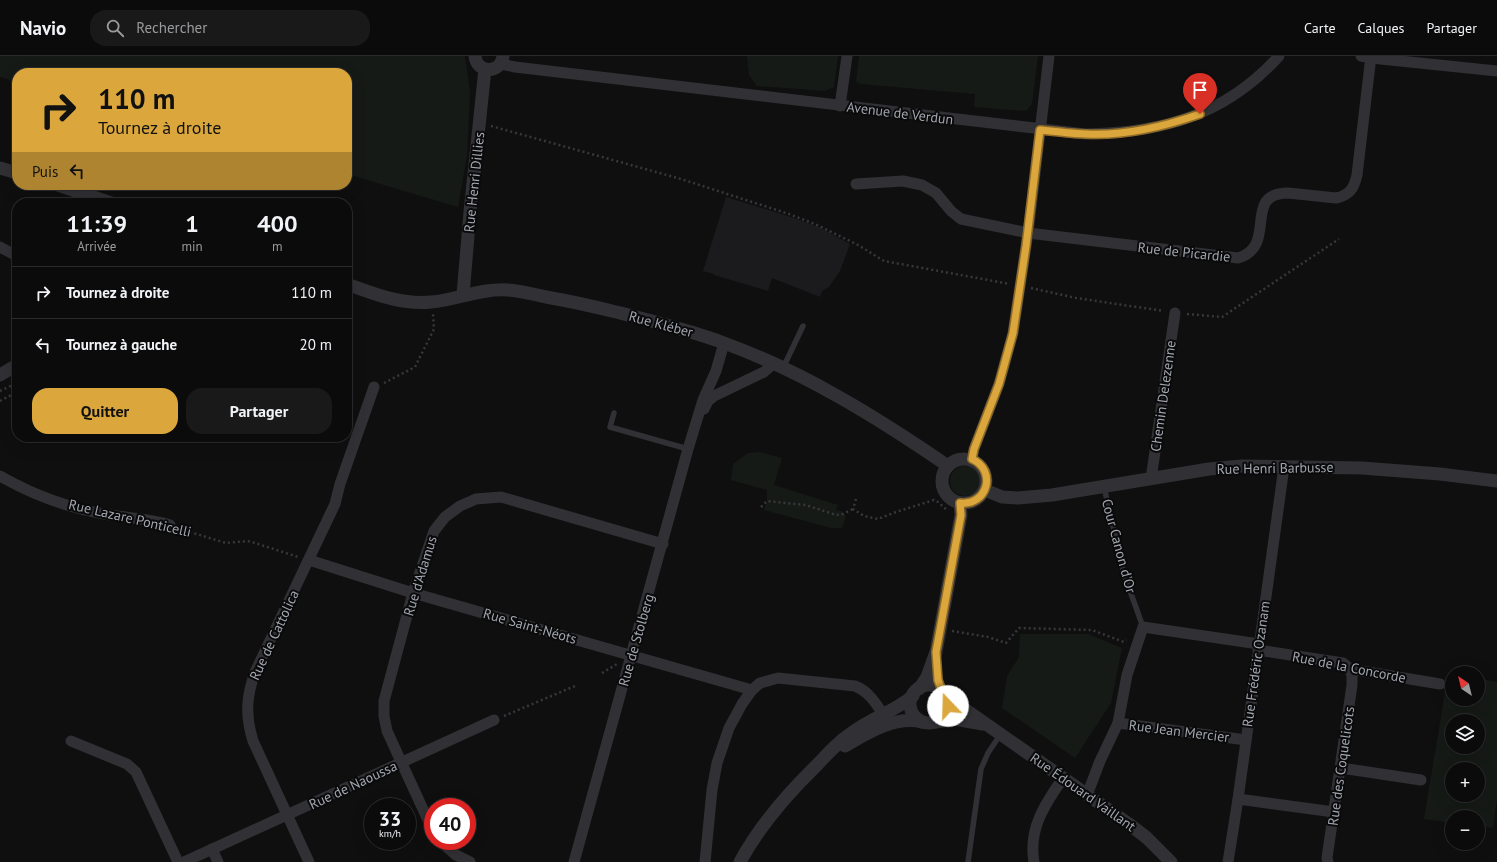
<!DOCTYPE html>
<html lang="fr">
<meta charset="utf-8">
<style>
:root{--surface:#0b0b0c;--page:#19191a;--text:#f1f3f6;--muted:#9a9b9d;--line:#2b2b2d;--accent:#dba63c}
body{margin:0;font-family:"PT Sans",sans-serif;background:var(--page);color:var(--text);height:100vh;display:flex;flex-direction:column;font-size:15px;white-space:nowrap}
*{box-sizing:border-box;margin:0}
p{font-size:13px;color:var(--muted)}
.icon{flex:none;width:22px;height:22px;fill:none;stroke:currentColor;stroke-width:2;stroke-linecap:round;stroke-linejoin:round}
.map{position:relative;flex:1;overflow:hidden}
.sheet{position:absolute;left:12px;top:142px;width:340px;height:244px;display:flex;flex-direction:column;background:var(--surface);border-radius:16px;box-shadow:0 4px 16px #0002,0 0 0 1px var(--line)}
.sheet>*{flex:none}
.hud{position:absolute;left:12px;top:12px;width:340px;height:122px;border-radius:16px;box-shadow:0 4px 16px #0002,0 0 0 1px var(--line);background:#dba63c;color:#111;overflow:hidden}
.needle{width:26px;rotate:325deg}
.buttons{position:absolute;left:1445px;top:610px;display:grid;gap:8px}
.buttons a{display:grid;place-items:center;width:40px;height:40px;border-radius:50%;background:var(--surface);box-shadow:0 4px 16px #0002,0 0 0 1px var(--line);font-size:20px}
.speed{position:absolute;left:364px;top:742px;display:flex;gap:8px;font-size:20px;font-weight:700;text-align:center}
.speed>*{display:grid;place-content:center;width:52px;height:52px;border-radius:50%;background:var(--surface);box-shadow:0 4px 16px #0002,0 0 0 1px var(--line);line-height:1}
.speed small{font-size:10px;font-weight:400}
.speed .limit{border:6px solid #d22;background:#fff;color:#111}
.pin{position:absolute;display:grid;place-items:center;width:34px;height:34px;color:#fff;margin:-41px -17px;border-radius:50% 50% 50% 0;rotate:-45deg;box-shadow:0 0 4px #0007}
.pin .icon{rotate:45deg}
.me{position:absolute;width:44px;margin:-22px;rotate:339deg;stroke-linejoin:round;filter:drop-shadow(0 0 3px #0008)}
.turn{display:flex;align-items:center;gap:14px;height:84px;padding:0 20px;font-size:18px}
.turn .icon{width:52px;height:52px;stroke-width:2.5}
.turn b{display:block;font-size:28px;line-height:34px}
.then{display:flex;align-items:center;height:38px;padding:0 20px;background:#0003;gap:8px;font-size:15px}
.eta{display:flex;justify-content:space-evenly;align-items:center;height:68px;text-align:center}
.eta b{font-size:24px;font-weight:600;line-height:28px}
.primary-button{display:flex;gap:8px;margin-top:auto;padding:8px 20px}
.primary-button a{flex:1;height:46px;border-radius:16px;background:var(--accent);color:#111;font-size:16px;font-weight:600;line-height:46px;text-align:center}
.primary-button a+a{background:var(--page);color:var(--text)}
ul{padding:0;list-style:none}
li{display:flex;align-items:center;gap:12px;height:52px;padding:0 20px;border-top:1px solid var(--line)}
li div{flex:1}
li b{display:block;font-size:15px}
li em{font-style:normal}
header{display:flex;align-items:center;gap:24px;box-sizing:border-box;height:56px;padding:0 20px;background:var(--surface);border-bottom:1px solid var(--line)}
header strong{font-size:19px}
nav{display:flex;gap:22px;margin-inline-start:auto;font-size:14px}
.search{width:280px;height:36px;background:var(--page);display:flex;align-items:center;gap:10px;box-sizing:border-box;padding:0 14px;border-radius:16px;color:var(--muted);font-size:15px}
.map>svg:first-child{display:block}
</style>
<header>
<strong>Navio</strong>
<div class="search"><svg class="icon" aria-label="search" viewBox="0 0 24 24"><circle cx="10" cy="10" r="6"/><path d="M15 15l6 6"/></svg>Rechercher</div>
<nav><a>Carte</a><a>Calques</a><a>Partager</a></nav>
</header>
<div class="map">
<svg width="1497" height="806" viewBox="0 0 1497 806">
<rect width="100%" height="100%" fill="#0f0f10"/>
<polygon fill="#1b1b1d" points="726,141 791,161 819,171 850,188 840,215 829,231 822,235 820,241 772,222 768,235 714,219 714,218 703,215"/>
<g fill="#161a17" fill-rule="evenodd">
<polygon points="0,0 465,0 470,37 467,100 458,151 347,118 347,17 17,17 17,26 0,21"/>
<polygon points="747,0 838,0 834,31 825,35 757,30 749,19"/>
<polygon points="859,0 1038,0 1032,48 1027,54 1023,55 974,51 975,38 861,28 856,26"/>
<polygon points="760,396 782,402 774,429 838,449 836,454 844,456 843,458 846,460 842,472 831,472 764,454 767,445 767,434 731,424 733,408 748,397"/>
<circle cx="965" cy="425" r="15"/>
<polygon points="1020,578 1088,578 1122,592 1111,647 1075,702 1002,652 1007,620 1019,601"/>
<path d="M1448,618h4v25h26v-21l19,4v117l-4,29 -15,-2v-9h-26v6l-28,-4zM1452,665h26v26h-26zM1452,713h26v26h-26z"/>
</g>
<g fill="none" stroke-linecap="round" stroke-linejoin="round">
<g stroke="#37383b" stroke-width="2.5" stroke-dasharray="2 3" stroke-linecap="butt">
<polyline points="491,70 681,123 789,158 817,169 858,189 884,205 1010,228"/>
<polyline points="1031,232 1076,242 1164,255"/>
<polyline points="1187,258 1222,261 1339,183"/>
<polyline points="384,327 415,311 434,273 433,258"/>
<polyline points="0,335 17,327"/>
<polyline points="0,345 17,336"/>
<polyline points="856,443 853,453 864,460 878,463 896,456 934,444 938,446 947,454"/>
<polyline points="761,451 767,445 806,449 836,459 843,458 853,453"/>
<polyline points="180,473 226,487 247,485 252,486 298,501"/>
<polyline points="952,575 988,581 1006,587 1019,572 1092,574 1124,586 1126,584"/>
<polyline points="602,617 617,608"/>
<polyline points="504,660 575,630"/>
</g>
<g stroke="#313135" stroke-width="5.5">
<polyline points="783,312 803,270"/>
<polyline points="614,357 610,371 688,393"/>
<polyline points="1104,431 1124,518 1143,571"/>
<polyline points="968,806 981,713 988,697 1000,679"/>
</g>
<g stroke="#313135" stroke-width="11">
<polyline points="1361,0 1371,2 1497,15"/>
<path d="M501,8l14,3 570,67c77,-1 141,-19 194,-78"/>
<polyline points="840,50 847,0"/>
<path d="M856,128l47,-3 19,4 14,8 15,18 10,8 67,14 210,25c41,-12 3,-65 50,-65l48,5c14,-3 18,-10 21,-23l14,-119"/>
<polyline points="0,191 15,199"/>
<polyline points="704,353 708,345 714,340 764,316 773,308"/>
<polyline points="972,403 974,393 999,328 1013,277 1028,177 1049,0"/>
<path d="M0,420c33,19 72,33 110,39 20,3 40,4 60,10"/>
<polyline points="1151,423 1175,257"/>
<polyline points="309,504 413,537 752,634"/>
<polyline points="1258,594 1343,607 1350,613 1440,628"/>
<polyline points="1246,684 1118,667 1127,619 1143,571 1259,588"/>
<polyline points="71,685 127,708 136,716 178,806"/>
<polyline points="1341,712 1421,724"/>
<polyline points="1087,739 1100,705 1118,667"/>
<polyline points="1238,743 1334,756"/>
<polyline points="433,775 387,675 384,660 384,645 413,537 434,475 445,461 460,450 476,443 501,441 663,488"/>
<polyline points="440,785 456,799 470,806"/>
<polyline points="212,793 218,806"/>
<polyline points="184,806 494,664"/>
<path d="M309,806l-56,-121c-8,-26 -7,-45 3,-71l79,-166 5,-20 34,-97"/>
<polyline points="574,806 688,393 703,344 716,315 724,287"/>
<path d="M705,806l7,-72 5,-27 12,-35 13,-24 10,-14 8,-7 18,-5 77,8c13,5 20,16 28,28"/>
<path d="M1034,806c-6,-33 11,-58 29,-84"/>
<polyline points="1228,806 1238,743 1284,411"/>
<polyline points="1328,806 1327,802 1352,629 1352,620 1350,613"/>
</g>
<g stroke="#313135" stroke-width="13">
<path d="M475,0c2,18 26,18 28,0"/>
<polyline points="0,112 17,117"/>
<polyline points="58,129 111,147"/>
<path d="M347,228c28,10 54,21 84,18 26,-2 50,-14 77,-12 13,1 25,4 38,7 23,4 46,9 70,15 36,9 73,18 108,31 80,29 154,75 224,123"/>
<polyline points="463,239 470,156 485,13"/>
<polyline points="0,319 17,309"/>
<circle cx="964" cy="425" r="22"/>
<polyline points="985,434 1002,441 1018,442 1052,439 1209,413 1242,410 1362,412 1440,418 1497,425"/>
<circle cx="929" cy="648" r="19"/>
<polyline points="919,633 927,621 936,596 961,459 960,447"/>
<polyline points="946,640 1129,768 1147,782 1171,806"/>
<polyline points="936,666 954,663 983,668"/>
<path d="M845,690c22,-13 51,-31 77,-24"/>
<path d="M740,806c20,-37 47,-68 77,-97 11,-12 22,-24 36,-33 19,-14 42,-21 60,-36"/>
</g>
</g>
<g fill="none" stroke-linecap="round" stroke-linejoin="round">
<defs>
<path id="route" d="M948,650l-2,-10 -4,-5 -4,-11 -2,-28 25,-137 -1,-12c28,3 37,-33 12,-44l2,-10 25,-65 14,-51 13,-87 14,-116c15,1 31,4 46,4 39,2 77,-7 114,-20"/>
</defs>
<use href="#route" stroke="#8e6c27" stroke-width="10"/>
<use href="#route" stroke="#dba63c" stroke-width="7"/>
</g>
<g text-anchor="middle" stroke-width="4" stroke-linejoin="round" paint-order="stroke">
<g font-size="14" fill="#a2a6af" stroke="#0a0a0b">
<text transform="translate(900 57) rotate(7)" y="5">Avenue de Verdun</text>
<text transform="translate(474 126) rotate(-84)" y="5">Rue Henri Dillies</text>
<text transform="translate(1184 196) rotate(6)" y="5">Rue de Picardie</text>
<text transform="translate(661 268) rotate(15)" y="5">Rue Kléber</text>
<text transform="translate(1163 340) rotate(-82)" y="5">Chemin Delezenne</text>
<text transform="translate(1275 412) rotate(-1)" y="5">Rue Henri Barbusse</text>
<text transform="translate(130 462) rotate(13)" y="5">Rue Lazare Ponticelli</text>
<text transform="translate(1119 490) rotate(75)" y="5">Cour Canon d'Or</text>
<text transform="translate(420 520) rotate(-73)" y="5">Rue d'Adamus</text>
<text transform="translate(530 570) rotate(16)" y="5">Rue Saint-Néots</text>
<text transform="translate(274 579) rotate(-65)" y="5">Rue de Cattolica</text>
<text transform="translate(636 584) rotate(-74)" y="5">Rue de Stolberg</text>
<text transform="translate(1256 608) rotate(-82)" y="5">Rue Frédéric Ozanam</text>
<text transform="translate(1349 611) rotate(11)" y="5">Rue de la Concorde</text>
<text transform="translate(1179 675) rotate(7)" y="5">Rue Jean Mercier</text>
<text transform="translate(1341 710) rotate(-82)" y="5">Rue des Coquelicots</text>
<text transform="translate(353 729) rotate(-25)" y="5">Rue de Naoussa</text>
<text transform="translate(1083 736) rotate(35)" y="5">Rue Édouard Vaillant</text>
</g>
</g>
</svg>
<div class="buttons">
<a><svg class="needle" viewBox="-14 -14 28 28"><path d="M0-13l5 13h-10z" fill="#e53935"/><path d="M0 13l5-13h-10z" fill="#9a9b9d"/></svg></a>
<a><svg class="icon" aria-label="layers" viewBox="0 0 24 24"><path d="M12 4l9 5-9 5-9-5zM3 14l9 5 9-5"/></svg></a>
<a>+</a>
<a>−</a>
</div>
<div class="speed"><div>33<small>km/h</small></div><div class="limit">40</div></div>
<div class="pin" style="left:1200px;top:58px;background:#d93025"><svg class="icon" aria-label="arrive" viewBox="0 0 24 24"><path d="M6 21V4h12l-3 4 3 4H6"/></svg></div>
<svg class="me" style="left:948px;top:650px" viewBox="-20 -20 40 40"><circle r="19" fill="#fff"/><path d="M0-13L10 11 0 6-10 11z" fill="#dba63c"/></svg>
<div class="hud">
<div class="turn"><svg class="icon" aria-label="right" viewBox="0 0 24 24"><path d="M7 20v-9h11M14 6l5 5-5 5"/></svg><div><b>110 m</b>Tournez à droite</div></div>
<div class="then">Puis<svg class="icon" aria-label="left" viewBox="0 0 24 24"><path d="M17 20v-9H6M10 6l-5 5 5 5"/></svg></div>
</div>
<section class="sheet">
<div class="eta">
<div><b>11:39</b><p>Arrivée</p></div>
<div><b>1</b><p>min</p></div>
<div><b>400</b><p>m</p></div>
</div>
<ul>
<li><svg class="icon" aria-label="right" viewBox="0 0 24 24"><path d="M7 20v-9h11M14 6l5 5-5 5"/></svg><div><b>Tournez à droite</b></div><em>110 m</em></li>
<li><svg class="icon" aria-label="left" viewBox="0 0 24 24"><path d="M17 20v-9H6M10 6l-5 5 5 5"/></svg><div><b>Tournez à gauche</b></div><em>20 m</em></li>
</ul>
<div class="primary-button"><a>Quitter</a><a>Partager</a></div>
</section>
</div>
